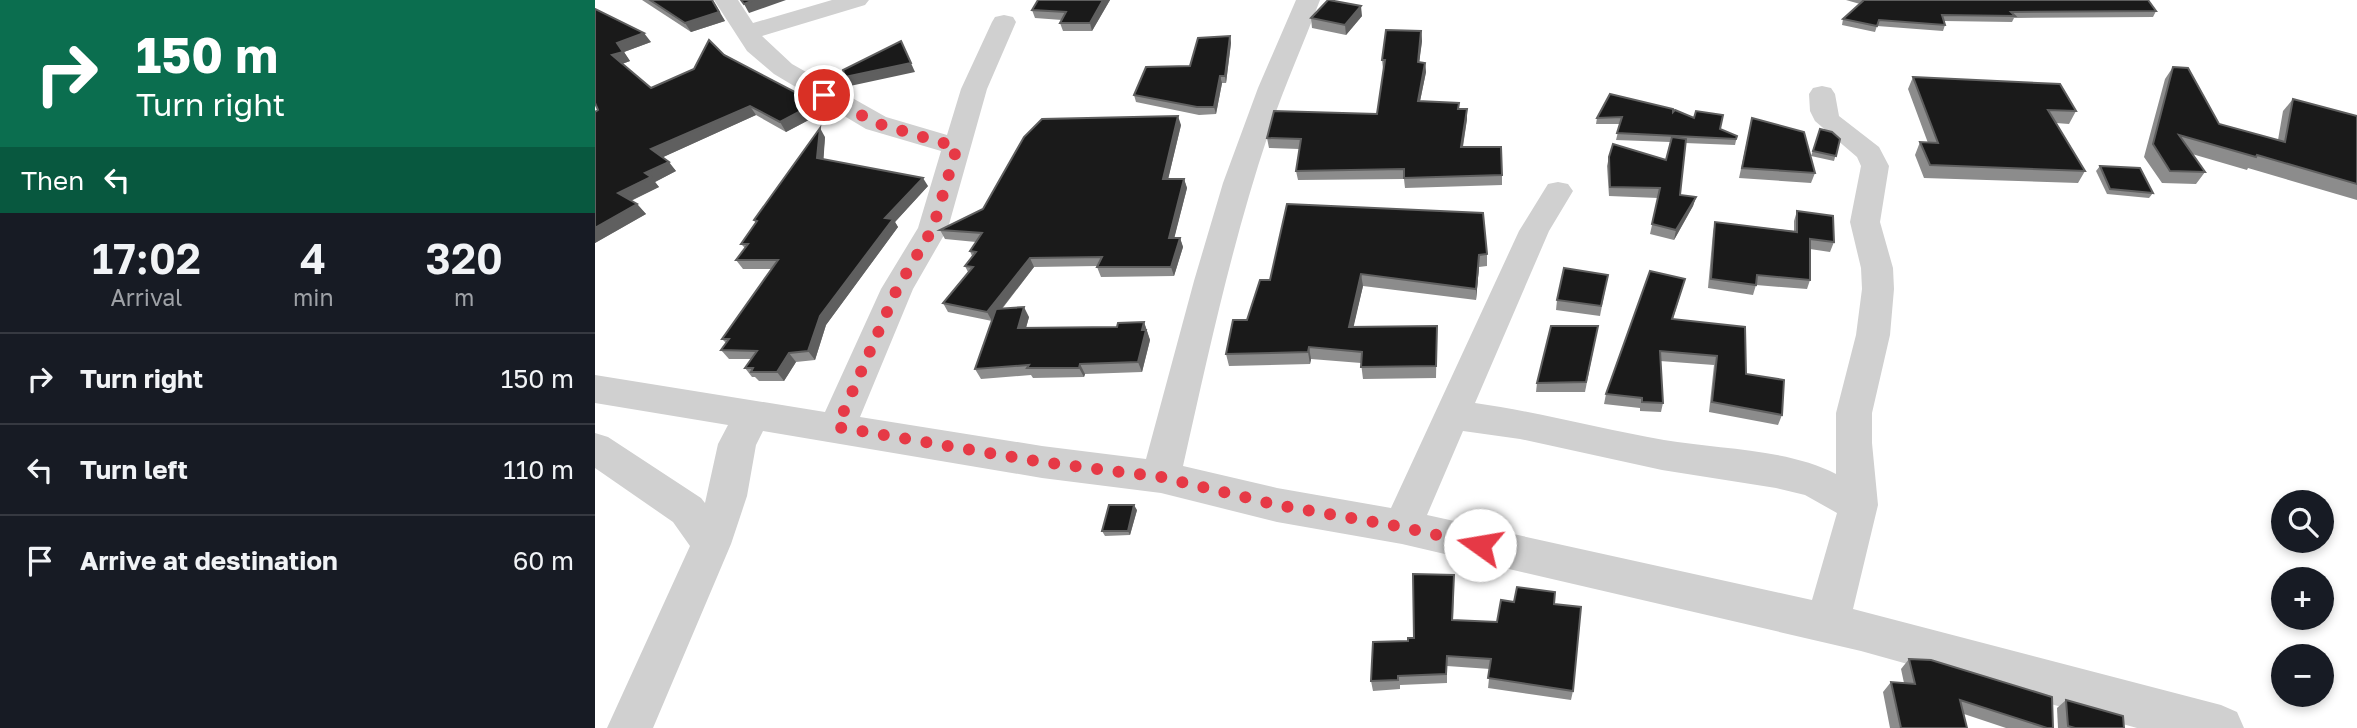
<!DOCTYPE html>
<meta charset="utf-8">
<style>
:root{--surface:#171b24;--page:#20242c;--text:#f1f3f6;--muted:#9ea1a6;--line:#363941}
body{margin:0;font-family:"Golos Text",sans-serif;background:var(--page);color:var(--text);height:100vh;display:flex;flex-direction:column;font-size:26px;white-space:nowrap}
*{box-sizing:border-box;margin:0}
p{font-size:23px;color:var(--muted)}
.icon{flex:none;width:38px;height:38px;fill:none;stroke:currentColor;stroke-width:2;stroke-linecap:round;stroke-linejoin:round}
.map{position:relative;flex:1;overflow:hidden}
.details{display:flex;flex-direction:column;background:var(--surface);width:595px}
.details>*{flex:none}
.top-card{background:#0b6e4f;color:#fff;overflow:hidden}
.buttons{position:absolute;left:1676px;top:490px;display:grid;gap:14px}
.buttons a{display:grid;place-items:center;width:63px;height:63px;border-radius:50%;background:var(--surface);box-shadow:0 4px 10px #0003;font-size:35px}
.pin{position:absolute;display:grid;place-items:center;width:60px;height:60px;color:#fff;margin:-30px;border:4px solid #fff;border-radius:50%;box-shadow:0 2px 7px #0007}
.me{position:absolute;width:77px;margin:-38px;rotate:283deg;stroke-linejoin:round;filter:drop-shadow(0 0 5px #0008)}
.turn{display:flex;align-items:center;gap:24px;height:147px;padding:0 21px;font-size:32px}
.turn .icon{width:91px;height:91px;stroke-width:2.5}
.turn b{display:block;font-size:49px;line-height:60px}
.then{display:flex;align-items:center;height:66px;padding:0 21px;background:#0003;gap:14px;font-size:26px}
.eta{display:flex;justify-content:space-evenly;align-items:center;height:119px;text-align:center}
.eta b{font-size:42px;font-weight:600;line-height:49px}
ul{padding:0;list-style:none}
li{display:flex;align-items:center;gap:21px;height:91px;padding:0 21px;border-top:2px solid var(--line)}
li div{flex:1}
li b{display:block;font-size:26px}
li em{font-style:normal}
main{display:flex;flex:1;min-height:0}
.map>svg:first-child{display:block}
</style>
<main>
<section class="details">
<div class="top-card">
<div class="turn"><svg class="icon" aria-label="right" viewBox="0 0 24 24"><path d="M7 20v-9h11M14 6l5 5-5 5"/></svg><div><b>150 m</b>Turn right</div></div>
<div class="then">Then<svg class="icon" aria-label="left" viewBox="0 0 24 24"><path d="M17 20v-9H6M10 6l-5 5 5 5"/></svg></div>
</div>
<div class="eta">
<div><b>17:02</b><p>Arrival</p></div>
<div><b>4</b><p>min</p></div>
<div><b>320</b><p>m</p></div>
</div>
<ul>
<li><svg class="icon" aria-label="right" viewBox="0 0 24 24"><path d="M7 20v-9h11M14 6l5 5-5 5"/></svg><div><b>Turn right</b></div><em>150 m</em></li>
<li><svg class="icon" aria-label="left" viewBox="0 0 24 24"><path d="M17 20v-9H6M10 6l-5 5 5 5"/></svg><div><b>Turn left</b></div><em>110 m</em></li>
<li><svg class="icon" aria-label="arrive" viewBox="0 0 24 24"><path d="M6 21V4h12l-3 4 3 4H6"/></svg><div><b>Arrive at destination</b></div><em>60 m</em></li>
</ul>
</section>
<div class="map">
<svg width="1762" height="728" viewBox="0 0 1762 728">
<rect width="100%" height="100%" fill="#fff"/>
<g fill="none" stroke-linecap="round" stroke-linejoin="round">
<path fill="#d0d0d0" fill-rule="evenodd" d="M119,0h24l15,23 79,-23h37l-4,5 -103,31 30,28 94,53 61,18 14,-46 31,-67 3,-5 9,-2 9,2 3,5 -29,67 -39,139 -35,61 -53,128 182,29 104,13 48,-178 29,-98 35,-95 38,-88h24c-17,45 -37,89 -52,135 -36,108 -60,220 -85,331l94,22 114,20 128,-277 29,-47 10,-2 10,2 5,7 -24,40 -74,172c64,9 126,26 189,37 53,9 125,9 172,34v-61l20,-78 6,-46 -1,-21 -11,-46 11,-56 -4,-9 -42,-36 -5,-10 -1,-17 4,-6 9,-2 9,2 4,6 4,22 40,31 10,19 -9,56 13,46 1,21 -4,46 -18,78v30l6,62 -25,104 368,96 16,7 7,16h-107l-276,-77 -459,-107 -125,-22 -116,-29 -119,-15 -279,-47 -7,14 -9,51 -16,48 -78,184h-46l83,-182 -17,-24 -78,-54v-35l13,4 93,61 4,5 13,-59 10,-19 -133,-22v-28l230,37 56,-123 37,-61 23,-77 -75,-22 -92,-55 -27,-23zM868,431l57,8 142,31 114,18 29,7 32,18 -25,87 -385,-85z"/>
</g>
<g fill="#8c8c8c">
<polygon points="47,0 118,0 130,21 96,32"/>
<polygon points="443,0 515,0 497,31 468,31 465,23 467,20 440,18 437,10"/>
<polygon points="1251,0 1553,0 1561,11 1558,17 1419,18 1417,22 1349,21 1350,25 1348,31 1282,26 1280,32 1247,25 1248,19 1265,4"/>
<polygon points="0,9 56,42 29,52 35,61 27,64 56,88 129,55 227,113 191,132 161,115 68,157 81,171 60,182 64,187 36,201 42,204 51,214 0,243 0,112 3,110"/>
<polygon points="767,16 751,35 717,28 716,18"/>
<polygon points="826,31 827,41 824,62 830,63 831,72 825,101 864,109 872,109 872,119 868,147 907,175 907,185 810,188 809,179 703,180 701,171 704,149 674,148 672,138 782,114 789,69 788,69 787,60"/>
<polygon points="635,36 636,43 631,83 627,83 621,114 604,115 541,102 539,95 595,66"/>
<polygon points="1578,67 1624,124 1683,140 1688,111 1698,99 1762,116 1762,200 1653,168 1652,170 1597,154 1610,172 1601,184 1567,183 1549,157 1570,79"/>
<polygon points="1318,77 1481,111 1474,124 1461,123 1490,171 1483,183 1329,178 1320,155 1325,142 1333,143 1313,89"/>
<polygon points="1078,112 1142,136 1140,145 1090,143 1085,195 1101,197 1098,206 1079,240 1055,234 1063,198 1014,196 1012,166 1014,157 1071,160 1075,142 1021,140 1025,124 1001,124 1002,118"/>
<polygon points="1157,118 1220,173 1216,183 1144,178"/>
<polygon points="586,125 573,179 589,179 592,188 579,238 585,238 588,247 579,276 506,277 502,267 503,266 439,267 407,309 434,317 431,328 522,327 549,322 555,340 547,372 490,374 489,377 438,378 436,375 386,379 380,369 397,321 353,312 348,303 373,272 370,266 377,256 375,251 381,242 350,239 345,230"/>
<polygon points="1225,129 1245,139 1239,161 1216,156"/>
<polygon points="230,137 228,159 333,186 300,222 303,227 231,325 220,360 201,362 189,381 164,381 160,377 157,377 150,368 156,359 134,359 126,350 131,343 127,339 177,269 148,269 141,260 150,248 146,244 161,223 159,220"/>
<polygon points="1505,166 1558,193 1554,198 1512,194 1501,171"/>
<polygon points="1202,211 1239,242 1235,252 1215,249 1215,280 1212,289 1161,285 1158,295 1113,288 1118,232 1120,222 1199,231 1199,221"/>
<polygon points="892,254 892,266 884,267 881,300 768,286 758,327 842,326 841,378 768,379 766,363 716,359 715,364 634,366 631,354 675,280"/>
<polygon points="1011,285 1005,316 961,310 962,300"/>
<polygon points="1087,289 1078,319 1151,374 1187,415 1183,425 1114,412 1119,365 1065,361 1068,403 1066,412 1045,411 1045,408 1009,404 1011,394"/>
<polygon points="1003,326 990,392 941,392 942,383"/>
<polygon points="542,510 535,535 510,536 507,531"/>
<polygon points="859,586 858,621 902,622 919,602 959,604 978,691 976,700 893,688 895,669 852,666 852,683 805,685 805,689 778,691 776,681 819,638"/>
<polygon points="1314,659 1458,728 1411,728 1369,714 1372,728 1295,728 1288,692 1296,682 1309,683 1306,669"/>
<polygon points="1471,700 1529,728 1463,728 1462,708"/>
</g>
<g fill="#5f5f5f">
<polygon points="117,0 130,21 96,32 90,23"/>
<polygon points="159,0 191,0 154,13 149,4"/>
<polygon points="508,0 515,0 497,31 495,23"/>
<polygon points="766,6 767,16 751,35 750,25"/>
<polygon points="826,31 827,41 823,72 823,62"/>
<polygon points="49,33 56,42 29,52 35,61 24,65 17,55 22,43"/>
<polygon points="635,36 636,43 631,83 630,76"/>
<polygon points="306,41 320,72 255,86 250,77"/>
<polygon points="830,63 831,72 823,111 823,101"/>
<polygon points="625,76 627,83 621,114 619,107"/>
<polygon points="221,103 227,113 191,132 185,122"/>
<polygon points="155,106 161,115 64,159 56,149"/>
<polygon points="872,109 872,119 866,157 866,147"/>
<polygon points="583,116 586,125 571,188 568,179"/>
<polygon points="225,128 230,137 228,167 222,158"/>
<polygon points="74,162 81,171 60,182 64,187 31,203 23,193 50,173"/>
<polygon points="328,178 333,186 300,222 303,227 231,325 220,360 213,351 225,316 290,218"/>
<polygon points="589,179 592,188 577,247 574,238"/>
<polygon points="1101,197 1098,206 1079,240 1081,230"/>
<polygon points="42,204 51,214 0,243 0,228"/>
<polygon points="585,238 588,247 579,276 576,267"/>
<polygon points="884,255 884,267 881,300 881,289"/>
<polygon points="435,258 439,267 397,321 392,312"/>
<polygon points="766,274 768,286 756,338 754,327"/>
<polygon points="429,307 434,317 428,338 423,328"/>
<polygon points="549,322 555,340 547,372 543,362 547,330"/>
<polygon points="714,347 716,359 715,364 713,352"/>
<polygon points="194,353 201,362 189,381 182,372"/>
<polygon points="485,364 490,374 489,377 484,368"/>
<polygon points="539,505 542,510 535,535 533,531"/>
</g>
<g fill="#1a1a1a" stroke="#5f5f5f" stroke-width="2">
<polygon points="55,0 117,0 124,12 90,23"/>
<polygon points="146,0 159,0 149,4"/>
<polygon points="443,0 508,0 495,23 465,23 471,12 437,10"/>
<polygon points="733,0 734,0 766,6 750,25 716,18"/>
<polygon points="1269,0 1553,0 1561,11 1416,12 1420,16 1347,15 1350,25 1284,20 1282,26 1248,19"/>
<polygon points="0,9 49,33 22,43 28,52 17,55 56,88 99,69 114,40 129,55 221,103 185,122 155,106 56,149 74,162 50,173 56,177 23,193 42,204 0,228 0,112 3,110 0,103"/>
<polygon points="791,30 826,31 823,62 830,63 823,101 864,103 863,109 872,109 866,147 906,147 907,175 809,178 809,169 701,171 706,139 672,138 679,111 782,114 790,60 787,60"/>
<polygon points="635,36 630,76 625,76 619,107 602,107 539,95 551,67 595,66 603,38"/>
<polygon points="306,41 316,63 250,77 248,70"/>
<polygon points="1578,67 1593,68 1624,124 1690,142 1698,99 1762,116 1762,184 1662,155 1661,157 1584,135 1610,172 1575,171 1558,144"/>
<polygon points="1318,77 1465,84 1481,111 1453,110 1490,171 1335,165 1325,142 1343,143"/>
<polygon points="1015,94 1078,109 1078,112 1080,110 1099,118 1101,111 1128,115 1125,129 1142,136 1141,139 1022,133 1027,117 1002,118"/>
<polygon points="583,116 568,179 589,179 574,238 585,238 576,267 502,267 507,257 435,258 392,312 348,303 378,267 370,266 381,252 375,251 387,233 345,230 388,209 429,137 447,119"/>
<polygon points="1157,118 1209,132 1220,173 1147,168"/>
<polygon points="225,128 222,158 328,178 290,218 298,219 225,316 213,351 194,353 182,372 156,372 158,368 150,368 162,351 126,350 134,339 127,339 183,260 141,260 153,244 146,244 162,221 159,220"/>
<polygon points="1225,129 1237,132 1245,139 1241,156 1218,151"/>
<polygon points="1077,137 1091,139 1085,195 1101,197 1081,230 1057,224 1065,188 1015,187 1014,157 1018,144 1071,160"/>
<polygon points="1505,166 1545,168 1558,193 1515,189"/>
<polygon points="692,204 888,213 892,254 884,255 881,289 766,274 754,327 842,326 841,366 766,367 767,352 714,347 713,352 631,354 638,320 652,320 665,280 675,280"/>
<polygon points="1202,211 1238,216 1239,242 1215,239 1215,280 1162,275 1161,285 1116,279 1120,222 1202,232"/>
<polygon points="969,268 1013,275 1006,306 962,300"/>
<polygon points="1055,271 1090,279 1077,319 1150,327 1151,374 1189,380 1187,415 1117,402 1122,356 1065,351 1068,403 1047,402 1047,398 1011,394"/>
<polygon points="429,307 423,328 522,327 523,323 549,322 547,330 551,330 543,362 485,364 484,368 432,368 434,365 380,369 401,309"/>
<polygon points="956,326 1003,326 991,382 942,383"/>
<polygon points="514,505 539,505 533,531 507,531"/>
<polygon points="818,574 859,575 857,620 902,622 906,600 919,602 922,587 960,592 959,604 986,607 978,691 893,678 896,659 852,656 851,674 803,676 803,680 776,681 778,642 813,641 813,638 819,638"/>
<polygon points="1314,659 1336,660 1457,697 1458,728 1452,728 1365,700 1372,728 1306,728 1296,682 1320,684"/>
<polygon points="1471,700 1528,716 1529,728 1480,728 1473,726"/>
</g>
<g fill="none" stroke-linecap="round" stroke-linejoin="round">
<polyline stroke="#e63946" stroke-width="12" stroke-dasharray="0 21.6" points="229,95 281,123 362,147 338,228 302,289 242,427 447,462 566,477 682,505 807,527 885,545"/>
</g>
</svg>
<div class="buttons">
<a><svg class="icon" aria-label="search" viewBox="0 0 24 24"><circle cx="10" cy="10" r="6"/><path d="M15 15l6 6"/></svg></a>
<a>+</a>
<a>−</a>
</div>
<div class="pin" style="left:229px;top:95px;background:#d93025"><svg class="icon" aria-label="arrive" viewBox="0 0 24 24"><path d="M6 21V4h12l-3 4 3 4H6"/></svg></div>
<svg class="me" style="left:885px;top:545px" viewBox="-20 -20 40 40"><circle r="19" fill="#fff"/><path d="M0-13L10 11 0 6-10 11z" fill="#e63946"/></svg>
</div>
</main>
